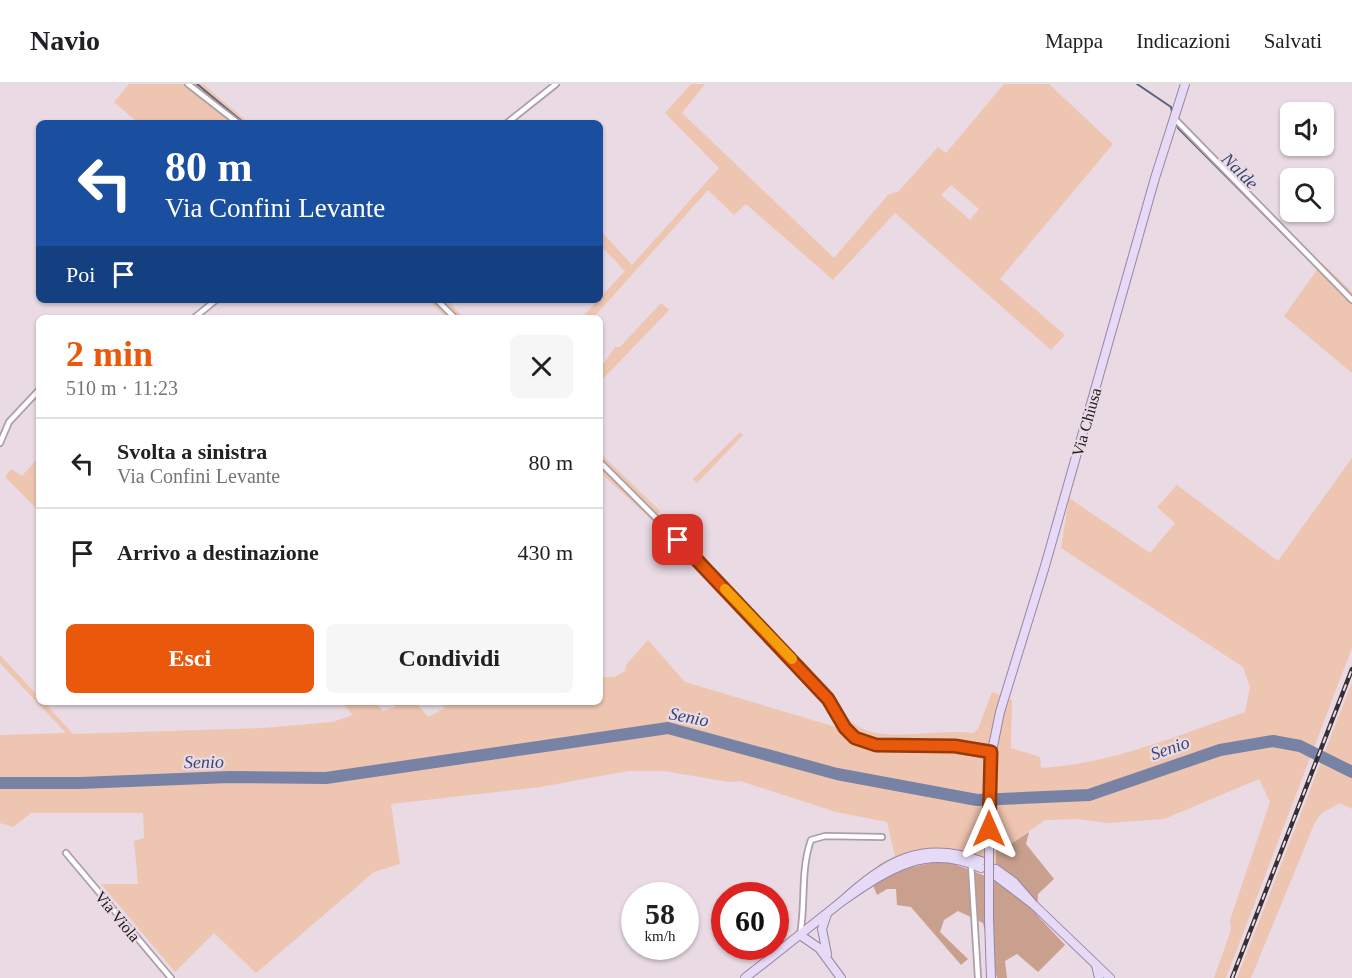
<!DOCTYPE html>
<html lang="it">
<meta charset="utf-8">
<style>
:root{--surface:#fff;--page:#f6f6f6;--text:#202124;--muted:#757577;--line:#e0e0e0;--accent:#ea580c}
body{margin:0;font-family:Georgia,serif;background:var(--page);color:var(--text);height:100vh;display:flex;flex-direction:column;font-size:22px;white-space:nowrap}
*{box-sizing:border-box;margin:0}
p{font-size:20px;color:var(--muted)}
.icon{flex:none;width:33px;height:33px;fill:none;stroke:currentColor;stroke-width:2;stroke-linecap:round;stroke-linejoin:round}
.map{position:relative;flex:1;overflow:hidden}
.panel{position:absolute;left:36px;top:231px;width:567px;height:390px;display:flex;flex-direction:column;background:var(--surface);border-radius:9px;box-shadow:0 2px 4px #0004}
.panel>*{flex:none}
.guide{position:absolute;left:36px;top:36px;width:567px;height:183px;border-radius:9px;box-shadow:0 2px 4px #0004;background:#1a4fa0;color:#fff;overflow:hidden}
.buttons{position:absolute;left:1280px;top:18px;display:grid;gap:12px}
.buttons a{display:grid;place-items:center;width:54px;height:54px;border-radius:9px;background:var(--surface);box-shadow:0 2px 4px #0004;font-size:30px}
.speed{position:absolute;left:621px;top:798px;display:flex;gap:12px;font-size:30px;font-weight:700;text-align:center}
.speed>*{display:grid;place-content:center;width:78px;height:78px;border-radius:50%;background:var(--surface);box-shadow:0 2px 4px #0004;line-height:1}
.speed small{font-size:15px;font-weight:400}
.speed .limit{border:9px solid #d22;background:#fff;color:#111}
.pin{position:absolute;display:grid;place-items:center;width:51px;height:51px;color:#fff;margin:-26px;border-radius:12px;box-shadow:0 3px 9px #0006}
.me{position:absolute;width:66px;margin:-33px;rotate:0deg;stroke-linejoin:round;filter:drop-shadow(0 0 4px #0008)}
.turn{display:flex;align-items:center;gap:21px;height:126px;padding:0 30px;font-size:27px}
.turn .icon{width:78px;height:78px;stroke-width:2.5}
.turn b{display:block;font-size:42px;line-height:51px}
.then{display:flex;align-items:center;height:57px;padding:0 30px;background:#0003;gap:12px;font-size:22px}
.round{display:grid;place-items:center;flex:none;width:63px;height:63px;border-radius:9px;background:var(--page)}
.head{display:flex;align-items:center;justify-content:space-between;height:102px;padding:0 30px}
h1{font-size:36px;font-weight:700;line-height:45px;color:var(--accent)}
.button{display:flex;gap:12px;margin-top:auto;padding:12px 30px}
.button a{flex:1;height:69px;border-radius:9px;background:var(--accent);color:#fff;font-size:24px;font-weight:700;line-height:69px;text-align:center}
.button a+a{background:var(--page);color:var(--text)}
ul{padding:0;list-style:none}
li{display:flex;align-items:center;gap:18px;height:90px;padding:0 30px;border-top:2px solid var(--line)}
li div{flex:1}
li b{display:block;font-size:22px}
li em{font-style:normal}
header{display:flex;align-items:center;gap:36px;box-sizing:border-box;height:84px;padding:0 30px;background:var(--surface);border-bottom:2px solid var(--line)}
header strong{font-size:28px}
nav{display:flex;gap:33px;margin-inline-start:auto;font-size:21px}
.map>svg:first-child{display:block}
</style>
<header>
<strong>Navio</strong>
<nav><a>Mappa</a><a>Indicazioni</a><a>Salvati</a></nav>
</header>
<div class="map">
<svg width="1352" height="894" viewBox="0 0 1352 894">
<rect width="100%" height="100%" fill="#e9dae3"/>
<g fill="#eec5b1" fill-rule="evenodd">
<polygon points="129,0 203,0 249,39 138,39 114,18"/>
<path d="M691,0h14l-23,29 152,145 54,-63 11,-4 39,-44 8,6 58,-69h45l64,60 -113,135 65,56 -14,15 -156,-137 -62,67 -87,-76 -12,11 -26,-25 -115,128h-4l-4,-4 40,-43 -25,-26v-15l32,35 87,-97 -54,-55zM951,101l28,24 -9,11 -29,-25z"/>
<polygon points="1322,179 1352,208 1352,289 1284,232"/>
<polygon points="428,216 447,216 464,234 447,234"/>
<polygon points="661,219 669,226 600,298 600,285 615,263 620,263"/>
<polygon points="740,348 743,351 697,399 693,395"/>
<polygon points="600,369 660,427 656,440 600,388"/>
<polygon points="39,373 39,427 5,393 11,385 22,392"/>
<path d="M1352,374v190l-126,330h-12l17,-48 -1,-10 40,-118 -11,-23 -95,40 -56,4 -30,-4 -33,1 -36,25 -12,35c-10,-4 -20,-11 -30,-14 -31,-7 -65,-1 -91,16l3,-18 16,-8 -8,-34 -51,-10 -96,-31 -12,1 -64,-11h-36l-88,16 -149,17 9,60 -26,8 -118,101 -42,-40 -39,39 -74,-88h37l-4,-43 10,-3 -1,-25h-112l-18,14 -13,-4v-88l66,-2 -66,-70v-8l39,42v5h5l29,32 191,-6 68,-6 21,-7 -12,-13h35l7,9 12,-4 -1,-5h22l12,15 17,-9 -5,-6h160v-25h15l10,-6 1,-6 22,-25 37,42 154,46 -13,-20 -117,-125 9,-8c30,31 61,61 90,93 17,20 35,58 64,64 32,7 68,-3 101,1l5,-4 14,-37 20,8 -1,48 29,9 1,11c71,-4 138,-33 204,-56l5,-25 -7,-20 -182,-119 8,-50 81,55 25,-30 -18,-16 20,-22 101,76z"/>
<polygon points="1352,598 1352,725 1340,719 1322,729 1315,738 1251,894 1237,894"/>
</g>
<polygon fill="#c9a08e" points="1029,748 1026,760 1054,795 1038,810 1037,831 1065,861 1038,888 1017,870 1005,877 1007,894 997,894 983,839 958,827 944,836 940,848 968,875 961,881 911,823 897,821 896,805 887,805 877,811 873,801 891,788 944,776 996,796 996,762 1009,761"/>
<g fill="none" stroke-linecap="round" stroke-linejoin="round">
<g stroke="#5c627b" stroke-width="2">
<polyline points="197,0 244,39"/>
<polyline points="1137,0 1171,23 1172,28"/>
<polyline points="1176,39 1178,44 1331,198"/>
</g>
<polyline stroke="#7882a5" stroke-width="12" points="0,699 80,699 229,693 326,694 668,644 837,690 977,716 1089,711 1220,666 1273,657 1300,662 1352,688"/>
<defs>
<g id="street">
<polyline points="188,0 238,39"/>
<polyline points="1174,34 1352,216"/>
<polyline points="507,39 556,0"/>
<polyline points="437,216 455,234"/>
<polyline points="194,234 216,216"/>
<polyline points="0,359 9,338 39,306"/>
<polyline points="600,378 678,456 828,615 845,644 855,653 876,661 955,661 991,668"/>
<polyline points="66,769 171,894"/>
<polyline points="971,780 978,894"/>
<path d="M800,851c6,-32 0,-64 11,-95l14,-4 57,1"/>
</g>
<g id="primary">
<polyline points="989,755 990,677 1000,628 1045,482 1155,94 1185,0"/>
<path d="M981,777c-60,-22 -97,1 -140,41 45,-31 84,-60 140,-34"/>
<polyline points="996,785 1014,798 1034,821 996,792"/>
<polyline points="1034,821 1110,894"/>
<polyline points="827,830 822,845 827,870"/>
<polyline points="989,835 991,894"/>
<polyline points="800,851 819,864 841,894"/>
<polyline points="1096,881 1099,894"/>
<polyline points="745,894 841,818"/>
</g>
</defs>
<use href="#street" stroke="#ac9fa7" stroke-width="8"/>
<use href="#primary" stroke="#9686a5" stroke-width="10"/>
<use href="#street" stroke="#fff" stroke-width="4.5"/>
<use href="#primary" stroke="#e7daf6" stroke-width="8"/>
<defs>
<polyline id="rail" points="1232,894 1352,585"/>
</defs>
<use href="#rail" stroke="#352e32" stroke-width="4.5"/>
<use href="#rail" stroke="#e9dae3" stroke-width="2" stroke-dasharray="7" stroke-linecap="butt"/>
<defs>
<polyline id="primary-bridge" points="989,835 989,755"/>
</defs>
<use href="#primary-bridge" stroke="#9686a5" stroke-width="10" stroke-linecap="butt"/>
<use href="#primary-bridge" stroke="#e7daf6" stroke-width="8"/>
</g>
<g fill="none" stroke-linecap="round" stroke-linejoin="round">
<defs>
<polyline id="route" points="678,456 828,615 845,644 855,654 876,661 955,662 991,668 989,745"/>
</defs>
<use href="#route" stroke="#983908" stroke-width="15"/>
<use href="#route" stroke="#ea580c" stroke-width="10"/>
<polyline stroke="#f59e0b" stroke-width="10" points="725,505 792,575"/>
</g>
<g text-anchor="middle" stroke-width="4.5" stroke-linejoin="round" paint-order="stroke">
<g font-size="16" fill="#1c171a" stroke="#e9dae3">
<text transform="translate(1086 338) rotate(-74)" y="6">Via Chiusa</text>
<text transform="translate(118 832) rotate(50)" y="6">Via Viola</text>
</g>
<g font-size="18" font-style="italic" fill="#3a4677" stroke="#e9dae3">
<text transform="translate(1240 87) rotate(45)" y="6">Nalde</text>
<text transform="translate(689 633) rotate(11)" y="6">Senio</text>
<text transform="translate(1170 664) rotate(-19)" y="6">Senio</text>
<text transform="translate(204 678) rotate(-1)" y="6">Senio</text>
</g>
</g>
</svg>
<div class="buttons">
<a><svg class="icon" aria-label="sound" viewBox="0 0 24 24"><path d="M4 9h4l5-4v14l-5-4H4zM17 9q2 3 0 6"/></svg></a>
<a><svg class="icon" aria-label="search" viewBox="0 0 24 24"><circle cx="10" cy="10" r="6"/><path d="M15 15l6 6"/></svg></a>
</div>
<div class="speed"><div>58<small>km/h</small></div><div class="limit">60</div></div>
<div class="pin" style="left:678px;top:456px;background:#d93025"><svg class="icon" aria-label="arrive" viewBox="0 0 24 24"><path d="M6 21V4h12l-3 4 3 4H6"/></svg></div>
<svg class="me" style="left:989px;top:745px" viewBox="-20 -20 40 40"><path d="M0-17L14 15 0 8-14 15z" fill="#ea580c" stroke="#fff" stroke-width="4"/></svg>
<div class="guide">
<div class="turn"><svg class="icon" aria-label="left" viewBox="0 0 24 24"><path d="M17 20v-9H6M10 6l-5 5 5 5"/></svg><div><b>80 m</b>Via Confini Levante</div></div>
<div class="then">Poi<svg class="icon" aria-label="arrive" viewBox="0 0 24 24"><path d="M6 21V4h12l-3 4 3 4H6"/></svg></div>
</div>
<section class="panel">
<div class="head"><div><h1>2 min</h1><p>510 m · 11:23</p></div><a class="round"><svg class="icon" aria-label="close" viewBox="0 0 24 24"><path d="M6 6l12 12M18 6L6 18"/></svg></a></div>
<ul>
<li><svg class="icon" aria-label="left" viewBox="0 0 24 24"><path d="M17 20v-9H6M10 6l-5 5 5 5"/></svg><div><b>Svolta a sinistra</b><p>Via Confini Levante</p></div><em>80 m</em></li>
<li><svg class="icon" aria-label="arrive" viewBox="0 0 24 24"><path d="M6 21V4h12l-3 4 3 4H6"/></svg><div><b>Arrivo a destinazione</b></div><em>430 m</em></li>
</ul>
<div class="button"><a>Esci</a><a>Condividi</a></div>
</section>
</div>
